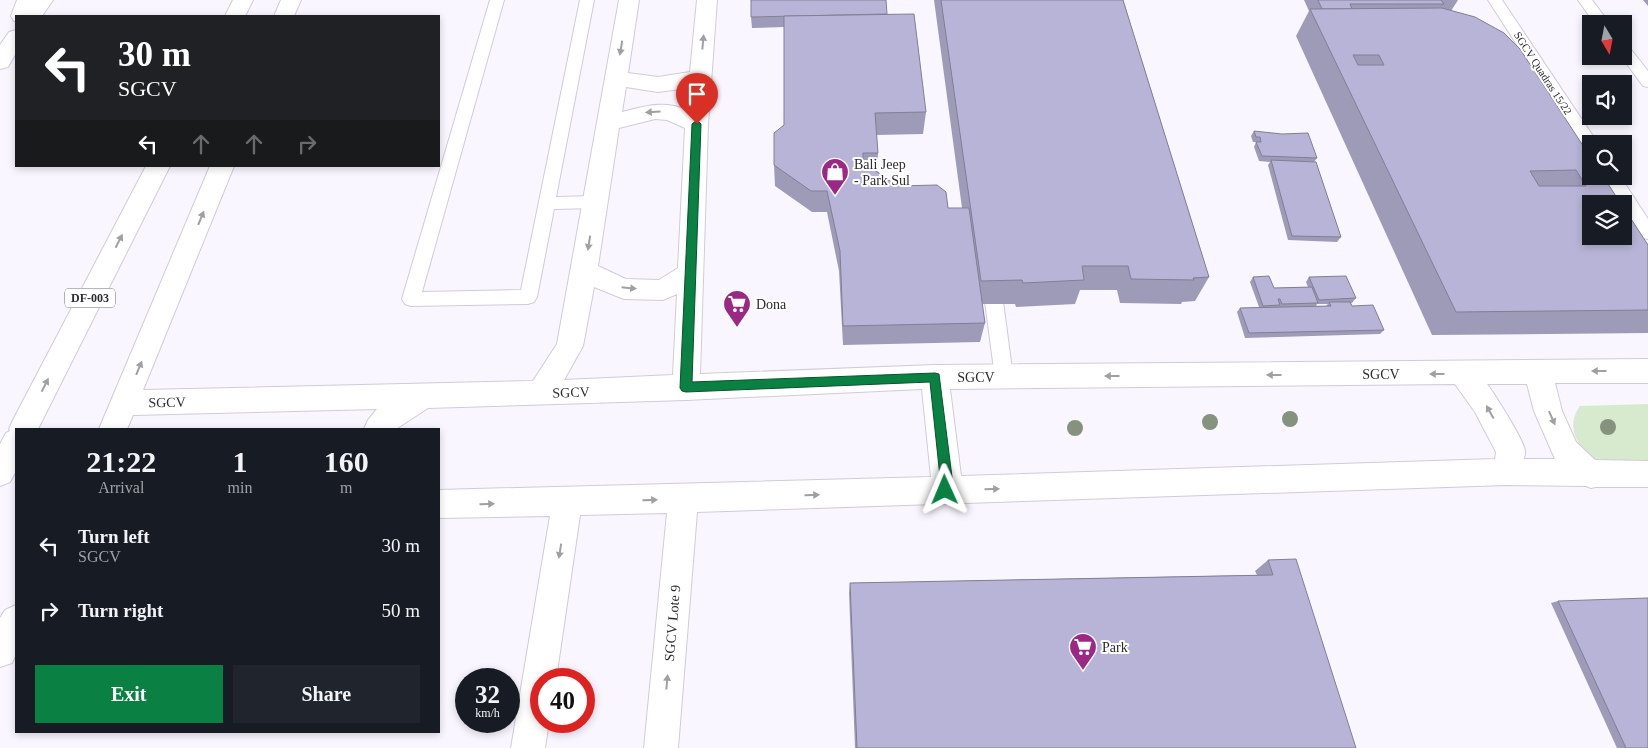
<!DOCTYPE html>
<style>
:root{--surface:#171b24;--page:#20242c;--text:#f1f3f6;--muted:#9ea1a6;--accent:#0b8043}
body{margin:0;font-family:"Times New Roman",serif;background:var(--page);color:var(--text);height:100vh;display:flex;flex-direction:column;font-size:19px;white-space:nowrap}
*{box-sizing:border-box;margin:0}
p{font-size:16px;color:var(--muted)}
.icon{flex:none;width:28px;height:28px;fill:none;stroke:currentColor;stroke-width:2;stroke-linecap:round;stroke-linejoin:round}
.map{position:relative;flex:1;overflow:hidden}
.details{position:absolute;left:15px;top:428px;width:425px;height:305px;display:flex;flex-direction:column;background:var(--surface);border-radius:0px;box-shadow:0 2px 8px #0003}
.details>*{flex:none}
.top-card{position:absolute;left:15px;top:15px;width:425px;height:152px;border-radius:0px;box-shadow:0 2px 8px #0003;background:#202124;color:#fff;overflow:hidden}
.needle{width:32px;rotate:170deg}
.buttons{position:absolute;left:1582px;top:15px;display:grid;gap:10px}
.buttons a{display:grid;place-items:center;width:50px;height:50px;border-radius:0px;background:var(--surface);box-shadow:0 2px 8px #0003;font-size:25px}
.speed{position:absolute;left:455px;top:668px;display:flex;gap:10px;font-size:25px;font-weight:700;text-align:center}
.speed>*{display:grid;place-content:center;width:65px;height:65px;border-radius:50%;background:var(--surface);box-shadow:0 2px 8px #0003;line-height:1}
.speed small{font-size:12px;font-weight:400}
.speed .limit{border:8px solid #d22;background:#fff;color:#111}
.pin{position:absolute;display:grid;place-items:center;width:42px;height:42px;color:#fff;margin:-51px -21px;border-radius:50% 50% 50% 0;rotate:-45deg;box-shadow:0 0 5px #0007}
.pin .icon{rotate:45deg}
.me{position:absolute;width:55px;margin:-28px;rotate:359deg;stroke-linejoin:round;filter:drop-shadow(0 0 4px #0008)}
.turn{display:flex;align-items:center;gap:18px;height:105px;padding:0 20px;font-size:22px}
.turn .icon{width:65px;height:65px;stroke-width:2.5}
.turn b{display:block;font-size:35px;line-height:42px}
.lanes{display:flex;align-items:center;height:48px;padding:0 20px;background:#0003;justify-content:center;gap:25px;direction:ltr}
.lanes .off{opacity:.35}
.eta{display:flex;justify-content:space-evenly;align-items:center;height:85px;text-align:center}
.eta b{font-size:30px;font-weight:600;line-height:35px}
.primary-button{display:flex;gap:10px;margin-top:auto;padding:10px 20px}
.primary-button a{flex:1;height:58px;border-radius:0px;background:var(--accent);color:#fff;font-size:20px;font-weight:600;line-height:58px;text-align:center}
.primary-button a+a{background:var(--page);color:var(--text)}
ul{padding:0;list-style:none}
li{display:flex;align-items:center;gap:15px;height:65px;padding:0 20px}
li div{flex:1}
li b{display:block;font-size:19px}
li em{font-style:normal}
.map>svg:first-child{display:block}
</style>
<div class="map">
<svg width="1648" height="748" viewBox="0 0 1648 748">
<rect width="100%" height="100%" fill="#faf6ff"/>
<path fill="#d7eacd" d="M1648,404v56l-51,4c-18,-16 -33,-36 -17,-58z"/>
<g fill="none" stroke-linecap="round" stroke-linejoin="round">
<defs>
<g id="lane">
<polygon points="490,0 504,0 422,292 521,290 580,0 594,0 556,197 595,196 601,198 603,202 601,206 595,208 554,209 537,297 534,302 528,304 411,306 405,304 402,299"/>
<polygon points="1488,0 1502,0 1597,142 1598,144 1591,144 1591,152 1585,150"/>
<polygon points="1578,0 1592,0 1610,24 1595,24"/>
<polygon points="1624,45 1629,47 1648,71 1648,87 1643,86 1621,56 1624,56"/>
<polygon points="1603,176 1620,176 1648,219 1648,239 1642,238 1624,209 1624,204 1620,204"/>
<polygon points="991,272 997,274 1000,279 1013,377 1011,383 1004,385 997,383 995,377 982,279 985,274"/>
</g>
<g id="secondary">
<polygon points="17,0 37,0 31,16 16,16 16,21 14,21 11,16"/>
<polygon points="281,0 301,0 294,16 274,16"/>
<path d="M619,0h20l-11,73 30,4 32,-5 7,-72h20l-9,124 -8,250 235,-9 713,-6v24h-93l7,28 14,31 19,18 53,1v26h-52l-5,1 -5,-2 -80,-1 -809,27 -19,236h-34l23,-235 -87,2 -24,164h-15v42h8l-4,27h-34l39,-232 -111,2v-28l492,-13 -9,-88 -236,11 -258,8 -32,21h-32l4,-9 9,-11 -244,6 -6,14h-28l111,-263h24l-91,224 390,-9 24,-37zM626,87l32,5 31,-4 -2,22c-23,-10 -42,-4 -65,2zM655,119l12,1 18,8 -7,140 -19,12 -33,-1 -28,-13 21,-138zM594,287l30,12 39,1 14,-6 -4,81 -109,5 19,-34zM1455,384l20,28 21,40 -1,7 -534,17 -11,-87zM1487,384h40l7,27 21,48h-31c0,-3 2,-5 1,-8 0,-9 -31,-58 -38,-67z"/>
<polygon points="16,605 16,654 12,663 0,667 0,618 5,610"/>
</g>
<g id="highway">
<polygon points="32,0 53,0 42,16 21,16"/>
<polygon points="233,0 253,0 245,16 225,16"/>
<polygon points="16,30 16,53 8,67 0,69 0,45 9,32"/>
<polygon points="146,166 170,166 38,429 16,429 16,471 10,482 0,486 0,444 6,433 10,431 9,429 13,420"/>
</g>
</defs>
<use href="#lane" stroke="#d1cbd9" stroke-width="2"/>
<use href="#secondary" stroke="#d1cbd9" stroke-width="2"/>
<use href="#highway" stroke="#d1cbd9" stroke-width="2"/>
<use href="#lane" fill="#fff" fill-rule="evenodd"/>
<use href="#secondary" fill="#fff" fill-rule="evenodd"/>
<use href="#highway" fill="#fff" fill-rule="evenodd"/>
</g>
<g fill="#85927d">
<circle cx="1290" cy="419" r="8"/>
<circle cx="1210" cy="422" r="8"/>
<circle cx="1608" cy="427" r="8"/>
<circle cx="1075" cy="428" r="8"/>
</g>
<g fill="#9e9bb9" fill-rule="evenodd">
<polygon points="934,0 1123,0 1209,277 1195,301 1182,302 1181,304 1120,303 1117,290 1080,290 1075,304 1016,307 1015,304 982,304 985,323 980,342 843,345 839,271 827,212 812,212 775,186 774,165 784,125 784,27 752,28 751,17 887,14 926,112 923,134 876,135 878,153 877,171 897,186 948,208 962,208"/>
<polygon points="1304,0 1458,0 1451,11 1648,245 1648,333 1432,335 1296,36 1309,11"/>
<polygon points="1643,0 1648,0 1648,6"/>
<polygon points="1254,131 1317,158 1314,162 1341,237 1337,242 1288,240 1268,165 1270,162 1259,161 1254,147 1256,142 1253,142 1251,136"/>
<path d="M1253,277l21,11 34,-1 -2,-5 3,-5 47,21 -4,5h-1l1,3 32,24 -4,4 -135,4 -8,-26 3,-4 19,-1 -9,-25zM1317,304h11l-2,2h-10z"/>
<polygon points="1268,560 1356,748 855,748 849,593 850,583 1257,575 1255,571"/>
<polygon points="1558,601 1648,748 1617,748 1551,603"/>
</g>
<g fill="#b8b4d7" stroke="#817e96" fill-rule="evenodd">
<polygon points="751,0 886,0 887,14 751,17"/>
<polygon points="941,0 1123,0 1209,277 1193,278 1194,280 1131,279 1128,266 1082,266 1084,280 1023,283 1022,280 981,281"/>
<polygon points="1318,0 1441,0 1444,4 1350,4 1352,9 1322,9"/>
<path d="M1442,8l33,9 29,16 16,16 71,109v18h12l18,28h-30v32h33v-28l24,37v65l-192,2 -146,-303zM1353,55h26l5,10h-26zM1576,170l10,16h-47l-9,-15z"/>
<polygon points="914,14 926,112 875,113 878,153 863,153 863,162 897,186 937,185 946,192 948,208 969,208 985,323 843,326 840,251 827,191 811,191 774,165 774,133 784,125 784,16"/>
<polygon points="1254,131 1282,134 1308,133 1317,158 1262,156 1256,142 1261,142 1260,137 1256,137"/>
<polygon points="1271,160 1316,162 1341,237 1292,236"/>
<polygon points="1269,276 1274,288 1312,287 1318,303 1282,304 1280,299 1278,299 1280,305 1263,306 1253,277"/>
<polygon points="1346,276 1356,298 1319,300 1309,277"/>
<polygon points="1329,302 1350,302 1352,306 1373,305 1384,330 1249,333 1240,308 1331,306"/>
<polygon points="1296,559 1356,748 857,748 850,583 1273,575 1268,560"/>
<polygon points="1648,598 1648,748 1626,748 1558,601"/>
</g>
<defs><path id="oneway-solid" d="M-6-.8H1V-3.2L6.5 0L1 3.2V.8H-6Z" transform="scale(1.25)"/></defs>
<g fill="#a09fa2">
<use href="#oneway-solid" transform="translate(703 42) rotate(-85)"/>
<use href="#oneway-solid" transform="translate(621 48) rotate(99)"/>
<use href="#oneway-solid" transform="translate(653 112) rotate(176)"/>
<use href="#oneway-solid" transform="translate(201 218) rotate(-68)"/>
<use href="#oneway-solid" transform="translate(119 241) rotate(-63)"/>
<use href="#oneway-solid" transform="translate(589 243) rotate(99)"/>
<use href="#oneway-solid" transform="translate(629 288) rotate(6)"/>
<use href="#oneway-solid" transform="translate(139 368) rotate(-68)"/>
<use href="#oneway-solid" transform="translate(1599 371) rotate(180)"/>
<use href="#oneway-solid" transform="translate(1437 374) rotate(180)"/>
<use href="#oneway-solid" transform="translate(1274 375) rotate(180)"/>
<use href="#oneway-solid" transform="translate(1112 376) rotate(180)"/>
<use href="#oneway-solid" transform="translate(45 385) rotate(-63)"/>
<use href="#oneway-solid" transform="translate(1490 412) rotate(-119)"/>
<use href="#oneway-solid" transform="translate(1552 418) rotate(66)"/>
<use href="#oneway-solid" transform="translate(992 489) rotate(-2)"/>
<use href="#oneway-solid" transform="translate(812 495) rotate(-2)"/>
<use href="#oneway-solid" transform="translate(650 500) rotate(-2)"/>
<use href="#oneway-solid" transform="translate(487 504) rotate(-1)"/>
<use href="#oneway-solid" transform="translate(560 551) rotate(99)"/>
<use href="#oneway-solid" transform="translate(667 682) rotate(-85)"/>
</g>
<polygon fill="#0b8043" stroke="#07532c" points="697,120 701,124 692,382 935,373 939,374 952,477 950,494 945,496 941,494 939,490 940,477 930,382 686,392 682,391 680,388 692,124"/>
<defs>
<symbol id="shop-pin" viewBox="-11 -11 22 30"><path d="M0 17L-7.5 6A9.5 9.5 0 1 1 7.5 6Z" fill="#9b2885" stroke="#fff"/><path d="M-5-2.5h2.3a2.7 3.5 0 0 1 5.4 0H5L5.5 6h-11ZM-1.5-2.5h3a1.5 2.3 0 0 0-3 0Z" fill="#fff"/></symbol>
<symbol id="supermarket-pin" viewBox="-11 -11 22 30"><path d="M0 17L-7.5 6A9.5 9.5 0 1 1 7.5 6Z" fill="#9b2885" stroke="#fff"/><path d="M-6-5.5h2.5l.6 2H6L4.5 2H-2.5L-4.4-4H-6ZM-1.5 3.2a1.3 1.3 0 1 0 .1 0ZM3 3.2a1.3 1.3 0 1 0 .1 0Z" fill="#fff"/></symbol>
</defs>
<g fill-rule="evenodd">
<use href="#shop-pin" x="819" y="156" width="32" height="43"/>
<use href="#supermarket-pin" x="721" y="288" width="32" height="43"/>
<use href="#supermarket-pin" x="1067" y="631" width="32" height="43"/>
</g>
<g text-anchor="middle" stroke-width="4" stroke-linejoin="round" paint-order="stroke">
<g font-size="11" fill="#2d2a30" stroke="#fff">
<text transform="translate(1543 73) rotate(57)" y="4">SGCV Quadras 15/22</text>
</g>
<rect fill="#fff" stroke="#6c6a6e" stroke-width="1" x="65" y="288.5" width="50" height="19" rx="4"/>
<g font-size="12" font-weight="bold" fill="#2d2a30">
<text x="90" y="302">DF-003</text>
</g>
<g font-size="14" fill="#2d2a30" stroke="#fff" text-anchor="start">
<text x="854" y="169">Bali Jeep<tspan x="854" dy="16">- Park Sul</tspan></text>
<text x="756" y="309">Dona</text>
<text x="1102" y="652">Park</text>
</g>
<g font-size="14" fill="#2d2a30" stroke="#fff">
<text x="1381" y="379">SGCV</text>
<text x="976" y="382">SGCV</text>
<text transform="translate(571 392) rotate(-2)" y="5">SGCV</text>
<text transform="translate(167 402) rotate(-1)" y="5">SGCV</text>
<text transform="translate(672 623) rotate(-85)" y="5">SGCV Lote 9</text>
</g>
</g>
</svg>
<div class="buttons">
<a><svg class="needle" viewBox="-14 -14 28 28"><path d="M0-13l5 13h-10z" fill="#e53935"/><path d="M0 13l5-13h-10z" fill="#9ea1a6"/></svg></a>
<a><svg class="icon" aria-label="sound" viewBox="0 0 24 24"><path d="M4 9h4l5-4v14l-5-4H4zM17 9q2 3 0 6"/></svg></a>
<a><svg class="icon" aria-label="search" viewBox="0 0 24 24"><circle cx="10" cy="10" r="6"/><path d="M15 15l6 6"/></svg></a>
<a><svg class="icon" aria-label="layers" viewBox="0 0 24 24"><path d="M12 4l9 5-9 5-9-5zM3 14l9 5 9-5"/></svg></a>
</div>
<div class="speed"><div>32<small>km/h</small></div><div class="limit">40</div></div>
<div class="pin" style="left:697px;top:124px;background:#d93025"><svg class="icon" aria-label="arrive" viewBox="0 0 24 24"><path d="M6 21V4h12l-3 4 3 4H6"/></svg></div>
<svg class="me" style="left:945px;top:490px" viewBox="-20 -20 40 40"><path d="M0-17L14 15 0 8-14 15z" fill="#0b8043" stroke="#fff" stroke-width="4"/></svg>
<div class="top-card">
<div class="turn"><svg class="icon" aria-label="left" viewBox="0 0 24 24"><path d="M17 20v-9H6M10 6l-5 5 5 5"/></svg><div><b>30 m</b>SGCV</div></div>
<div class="lanes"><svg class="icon" aria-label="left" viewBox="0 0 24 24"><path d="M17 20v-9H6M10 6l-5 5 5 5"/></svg><svg class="icon off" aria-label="ahead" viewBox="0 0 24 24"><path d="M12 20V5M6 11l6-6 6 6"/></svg><svg class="icon off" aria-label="ahead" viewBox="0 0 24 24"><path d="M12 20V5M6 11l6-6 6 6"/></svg><svg class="icon off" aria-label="right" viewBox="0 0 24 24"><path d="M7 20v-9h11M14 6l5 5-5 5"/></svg></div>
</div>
<section class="details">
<div class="eta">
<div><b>21:22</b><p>Arrival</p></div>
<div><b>1</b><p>min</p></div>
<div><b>160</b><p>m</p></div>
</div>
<ul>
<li><svg class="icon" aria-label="left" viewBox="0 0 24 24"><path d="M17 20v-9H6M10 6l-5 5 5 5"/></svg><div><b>Turn left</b><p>SGCV</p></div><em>30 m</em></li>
<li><svg class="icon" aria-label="right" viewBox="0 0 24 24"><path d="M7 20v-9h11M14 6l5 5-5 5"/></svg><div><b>Turn right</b></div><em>50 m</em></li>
</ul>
<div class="primary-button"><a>Exit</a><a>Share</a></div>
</section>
</div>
